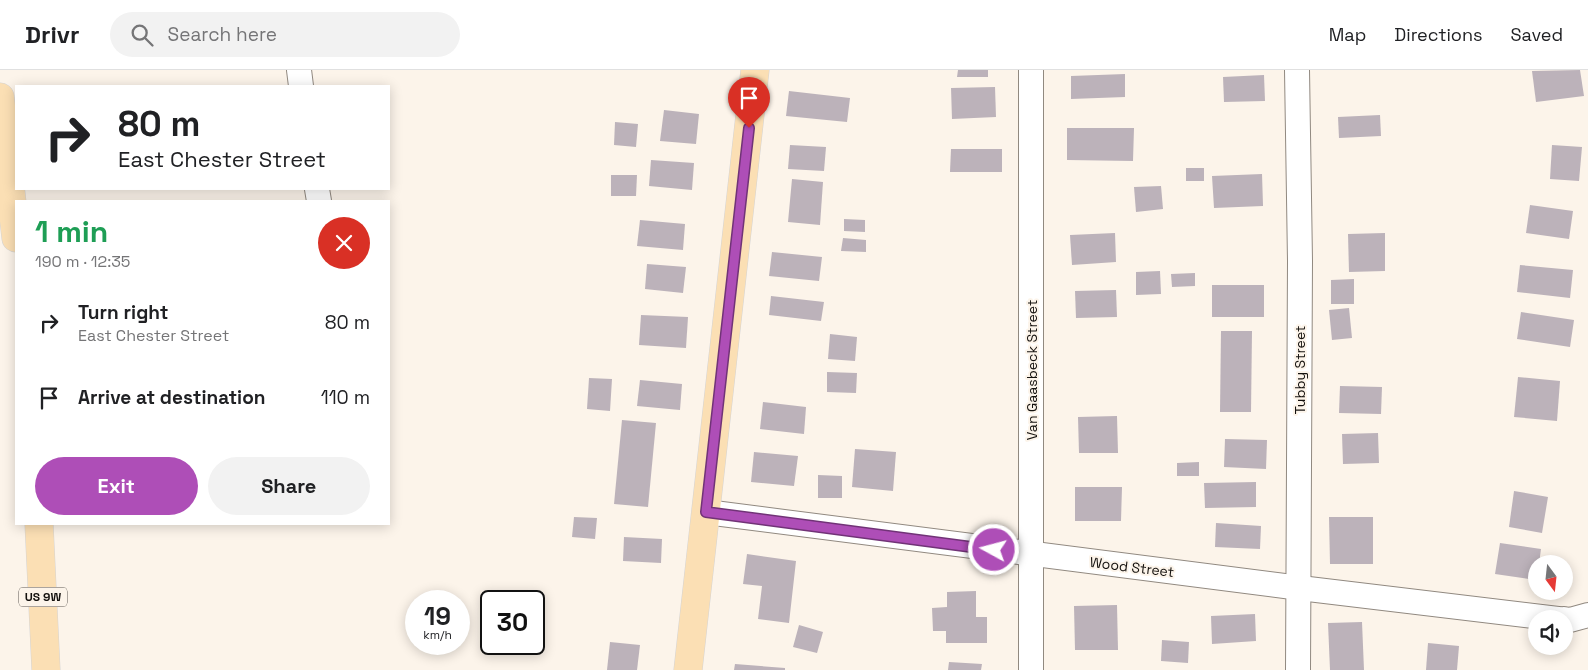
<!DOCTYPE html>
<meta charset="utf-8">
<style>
:root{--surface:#fff;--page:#f2f2f2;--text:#202124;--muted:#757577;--line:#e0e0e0;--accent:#ae4eb7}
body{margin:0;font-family:"Space Grotesk",sans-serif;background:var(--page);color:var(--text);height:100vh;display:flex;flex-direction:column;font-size:19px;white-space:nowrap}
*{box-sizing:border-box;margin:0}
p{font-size:16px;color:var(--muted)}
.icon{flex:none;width:28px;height:28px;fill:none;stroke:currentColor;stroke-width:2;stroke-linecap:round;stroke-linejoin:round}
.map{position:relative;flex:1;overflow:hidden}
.panel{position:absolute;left:15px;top:130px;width:375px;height:325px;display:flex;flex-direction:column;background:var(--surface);border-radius:0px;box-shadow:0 2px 12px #0003}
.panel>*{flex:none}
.top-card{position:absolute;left:15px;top:15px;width:375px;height:105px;border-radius:0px;box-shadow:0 2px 12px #0003;background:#fff;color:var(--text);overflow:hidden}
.needle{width:32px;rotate:165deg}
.controls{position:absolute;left:1528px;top:485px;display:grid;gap:10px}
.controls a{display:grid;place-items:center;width:45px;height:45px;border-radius:50%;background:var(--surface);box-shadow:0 2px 12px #0003;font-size:25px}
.speed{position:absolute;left:405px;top:520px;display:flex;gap:10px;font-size:25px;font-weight:700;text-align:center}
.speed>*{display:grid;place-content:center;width:65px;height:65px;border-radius:50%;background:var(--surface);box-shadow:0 2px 12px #0003;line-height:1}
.speed small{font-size:12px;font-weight:400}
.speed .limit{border:2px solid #111;border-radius:8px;background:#fff;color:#111}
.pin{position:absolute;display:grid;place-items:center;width:42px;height:42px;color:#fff;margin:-51px -21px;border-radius:50% 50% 50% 0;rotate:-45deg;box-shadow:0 0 5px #0007}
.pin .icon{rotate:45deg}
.me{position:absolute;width:55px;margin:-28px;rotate:277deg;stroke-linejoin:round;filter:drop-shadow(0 0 4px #0008)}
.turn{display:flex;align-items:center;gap:18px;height:105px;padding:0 20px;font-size:22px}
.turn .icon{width:65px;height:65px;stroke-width:2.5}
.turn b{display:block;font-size:35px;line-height:42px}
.round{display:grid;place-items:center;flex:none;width:52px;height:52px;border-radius:26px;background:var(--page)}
.overview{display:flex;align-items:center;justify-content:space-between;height:85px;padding:0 20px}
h1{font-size:30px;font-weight:600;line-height:38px;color:#1e9e55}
.action{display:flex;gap:10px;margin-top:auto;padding:10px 20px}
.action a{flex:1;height:58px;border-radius:30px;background:var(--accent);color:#fff;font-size:20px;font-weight:600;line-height:58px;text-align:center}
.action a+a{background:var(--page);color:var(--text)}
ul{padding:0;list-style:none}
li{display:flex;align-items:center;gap:15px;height:75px;padding:0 20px}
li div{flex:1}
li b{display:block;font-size:19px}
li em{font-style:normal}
header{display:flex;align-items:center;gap:30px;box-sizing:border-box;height:70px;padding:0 25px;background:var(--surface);border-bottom:1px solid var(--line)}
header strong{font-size:24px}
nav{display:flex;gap:28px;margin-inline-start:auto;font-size:18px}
.search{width:350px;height:45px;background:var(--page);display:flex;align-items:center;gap:12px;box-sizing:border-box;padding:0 18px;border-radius:28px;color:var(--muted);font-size:19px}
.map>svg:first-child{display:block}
</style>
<header>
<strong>Drivr</strong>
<div class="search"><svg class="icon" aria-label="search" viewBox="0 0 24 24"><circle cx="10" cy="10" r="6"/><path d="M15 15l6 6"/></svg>Search here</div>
<nav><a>Map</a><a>Directions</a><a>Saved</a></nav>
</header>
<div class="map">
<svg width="1588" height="600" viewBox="0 0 1588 600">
<rect width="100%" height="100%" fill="#fcf4ea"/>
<g fill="#bcb2ba">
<polygon points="958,0 988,0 988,7 957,7"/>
<polygon points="1580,0 1584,26 1536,32 1532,1"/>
<polygon points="1125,4 1125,27 1071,29 1071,6"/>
<polygon points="1264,5 1265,31 1224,32 1223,7"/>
<polygon points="995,17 996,47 952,49 951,18"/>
<polygon points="789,21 850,28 847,52 786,46"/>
<polygon points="664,40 699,44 696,74 660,71"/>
<polygon points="1380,45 1381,66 1339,68 1338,47"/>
<polygon points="615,52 638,54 636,77 614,75"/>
<polygon points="1067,58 1134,58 1133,91 1067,90"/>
<polygon points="790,75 826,77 824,101 788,99"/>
<polygon points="1552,75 1582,77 1579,111 1550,109"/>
<polygon points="951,79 1002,79 1002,102 950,102"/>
<polygon points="651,90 694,93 692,120 649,116"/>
<rect x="1186" y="98" width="18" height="13"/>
<polygon points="1262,104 1263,136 1214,138 1212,106"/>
<polygon points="611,105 637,105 636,126 611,126"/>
<polygon points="792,109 823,112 820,155 788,152"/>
<polygon points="1161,116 1163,139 1136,142 1134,117"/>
<polygon points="1530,135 1573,141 1569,169 1526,163"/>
<polygon points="844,149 865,150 865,162 844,161"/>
<polygon points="640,150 685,154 683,180 637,176"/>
<polygon points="1115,163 1116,192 1072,195 1070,165"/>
<polygon points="1385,163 1385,201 1349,202 1348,164"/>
<polygon points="843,168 866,170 866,182 841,181"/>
<polygon points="772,182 822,187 819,211 769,206"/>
<polygon points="647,194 686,197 683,223 645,219"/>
<polygon points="1520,195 1573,200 1570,228 1517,222"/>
<polygon points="1160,201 1161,224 1136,225 1136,202"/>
<polygon points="1195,203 1195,216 1172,217 1171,204"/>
<polygon points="1354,209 1354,234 1331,234 1331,210"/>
<rect x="1212" y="215" width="52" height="32"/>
<polygon points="1116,220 1117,247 1076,248 1075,221"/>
<polygon points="771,226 824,232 821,251 769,245"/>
<polygon points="1349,238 1352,268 1332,270 1329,240"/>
<polygon points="1521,242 1574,250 1570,277 1517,269"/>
<polygon points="641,245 688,247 686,278 639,275"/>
<polygon points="1221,261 1252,261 1251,342 1220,342"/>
<polygon points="830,264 857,267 855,291 828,289"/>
<polygon points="827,302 857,303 856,323 827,322"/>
<polygon points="1518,307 1560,311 1557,351 1514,347"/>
<polygon points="589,308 612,309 610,341 587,339"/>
<polygon points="640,310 682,314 680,340 637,336"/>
<polygon points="1340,316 1382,317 1381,344 1339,343"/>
<polygon points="763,332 806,337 804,364 760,359"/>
<polygon points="1117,346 1118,383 1079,383 1078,347"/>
<polygon points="622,350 656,353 648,437 614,434"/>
<polygon points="1378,363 1379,393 1343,394 1342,364"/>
<polygon points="1225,369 1267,370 1266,399 1224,397"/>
<polygon points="855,379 896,382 893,421 852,417"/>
<polygon points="754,382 798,386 794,416 751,412"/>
<polygon points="1199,392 1199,406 1177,406 1177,393"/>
<polygon points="818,405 842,406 842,428 818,428"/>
<polygon points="1256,412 1256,437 1205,438 1204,413"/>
<polygon points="1075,417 1122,417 1121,451 1075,451"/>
<polygon points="1514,421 1548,427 1542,463 1509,457"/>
<polygon points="574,447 597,448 595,469 572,467"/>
<polygon points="1329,447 1373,447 1373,494 1330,494"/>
<polygon points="1216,453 1261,456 1260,479 1215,477"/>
<polygon points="624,467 662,469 661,493 623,491"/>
<polygon points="1500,473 1541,479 1539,494 1536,494 1536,510 1495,504"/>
<polygon points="747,484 796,491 789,553 758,549 762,516 743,514"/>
<polygon points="976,521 976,547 987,547 987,573 946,573 946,561 933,561 932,538 947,537 947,522"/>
<polygon points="1117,535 1118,580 1075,580 1074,536"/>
<polygon points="1255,544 1256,571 1212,574 1211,546"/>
<polygon points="1362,552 1364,600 1330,600 1328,553"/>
<polygon points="799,555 823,562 817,583 793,577"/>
<polygon points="1162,570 1189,572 1188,593 1161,591"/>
<polygon points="610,572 640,575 637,600 607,600"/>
<polygon points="1428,573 1459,576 1457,600 1426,600"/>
<polygon points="949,592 982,594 981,600 948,600"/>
<polygon points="735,594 785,598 785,600 734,600"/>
</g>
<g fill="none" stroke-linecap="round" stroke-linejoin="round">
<defs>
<g id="minor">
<polyline points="299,0 301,16"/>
<polyline points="1297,0 1300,191 1298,600"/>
<polyline points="317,119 319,131"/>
<polyline points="706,442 1300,518 1558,549"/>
<polyline points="1564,549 1570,550 1588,545"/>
<polyline points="1031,600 1031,0"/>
</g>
<g id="major">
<polyline points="0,27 16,168"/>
<polyline points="39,454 46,600"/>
<polyline points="688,600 755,0"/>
</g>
</defs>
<use href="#minor" stroke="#918980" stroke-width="26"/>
<use href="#major" stroke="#d5d4d4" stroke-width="29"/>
<use href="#minor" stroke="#fff" stroke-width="24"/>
<use href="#major" stroke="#fbdfb4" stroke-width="28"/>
</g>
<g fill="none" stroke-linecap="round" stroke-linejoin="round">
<defs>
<polyline id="route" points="749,58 706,442 994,480"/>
</defs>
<use href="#route" stroke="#713377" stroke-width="12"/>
<use href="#route" stroke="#ae4eb7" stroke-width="9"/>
</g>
<g text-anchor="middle" stroke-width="4" stroke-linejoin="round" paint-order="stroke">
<rect fill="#fcf4ea" stroke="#5a5550" stroke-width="1" x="19" y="517.5" width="48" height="19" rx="4"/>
<g font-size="12" font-weight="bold" fill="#14110e">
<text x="43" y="531">US 9W</text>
</g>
<g font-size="14" fill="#14110e" stroke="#fcf4ea">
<text transform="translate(1032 300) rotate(-90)" y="5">Van Gaasbeck Street</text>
<text transform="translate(1300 300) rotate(-90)" y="5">Tubby Street</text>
<text transform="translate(1132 497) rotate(7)" y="5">Wood Street</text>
</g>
</g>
</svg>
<div class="controls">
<a><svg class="needle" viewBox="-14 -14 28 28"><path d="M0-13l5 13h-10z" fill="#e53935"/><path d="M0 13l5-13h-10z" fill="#757577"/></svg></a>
<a><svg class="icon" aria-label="sound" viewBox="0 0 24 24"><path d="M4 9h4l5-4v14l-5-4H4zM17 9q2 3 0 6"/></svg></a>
</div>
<div class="speed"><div>19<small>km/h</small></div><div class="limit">30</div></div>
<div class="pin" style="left:749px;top:58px;background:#d93025"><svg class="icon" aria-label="arrive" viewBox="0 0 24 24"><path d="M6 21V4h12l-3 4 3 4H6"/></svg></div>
<svg class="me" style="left:994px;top:480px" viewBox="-20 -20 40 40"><circle r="17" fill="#ae4eb7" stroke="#fff" stroke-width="3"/><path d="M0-11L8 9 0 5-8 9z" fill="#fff"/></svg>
<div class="top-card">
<div class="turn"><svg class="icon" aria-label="right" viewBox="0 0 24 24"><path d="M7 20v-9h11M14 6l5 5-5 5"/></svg><div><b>80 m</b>East Chester Street</div></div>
</div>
<section class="panel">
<div class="overview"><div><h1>1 min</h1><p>190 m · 12:35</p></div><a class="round" style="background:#d93025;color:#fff"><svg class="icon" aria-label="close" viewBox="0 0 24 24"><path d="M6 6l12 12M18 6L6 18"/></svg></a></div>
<ul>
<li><svg class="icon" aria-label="right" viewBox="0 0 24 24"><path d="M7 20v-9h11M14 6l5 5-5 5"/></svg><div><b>Turn right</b><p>East Chester Street</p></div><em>80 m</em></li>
<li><svg class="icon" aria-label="arrive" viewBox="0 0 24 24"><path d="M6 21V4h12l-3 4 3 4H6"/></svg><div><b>Arrive at destination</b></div><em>110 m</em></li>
</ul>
<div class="action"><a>Exit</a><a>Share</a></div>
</section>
</div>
